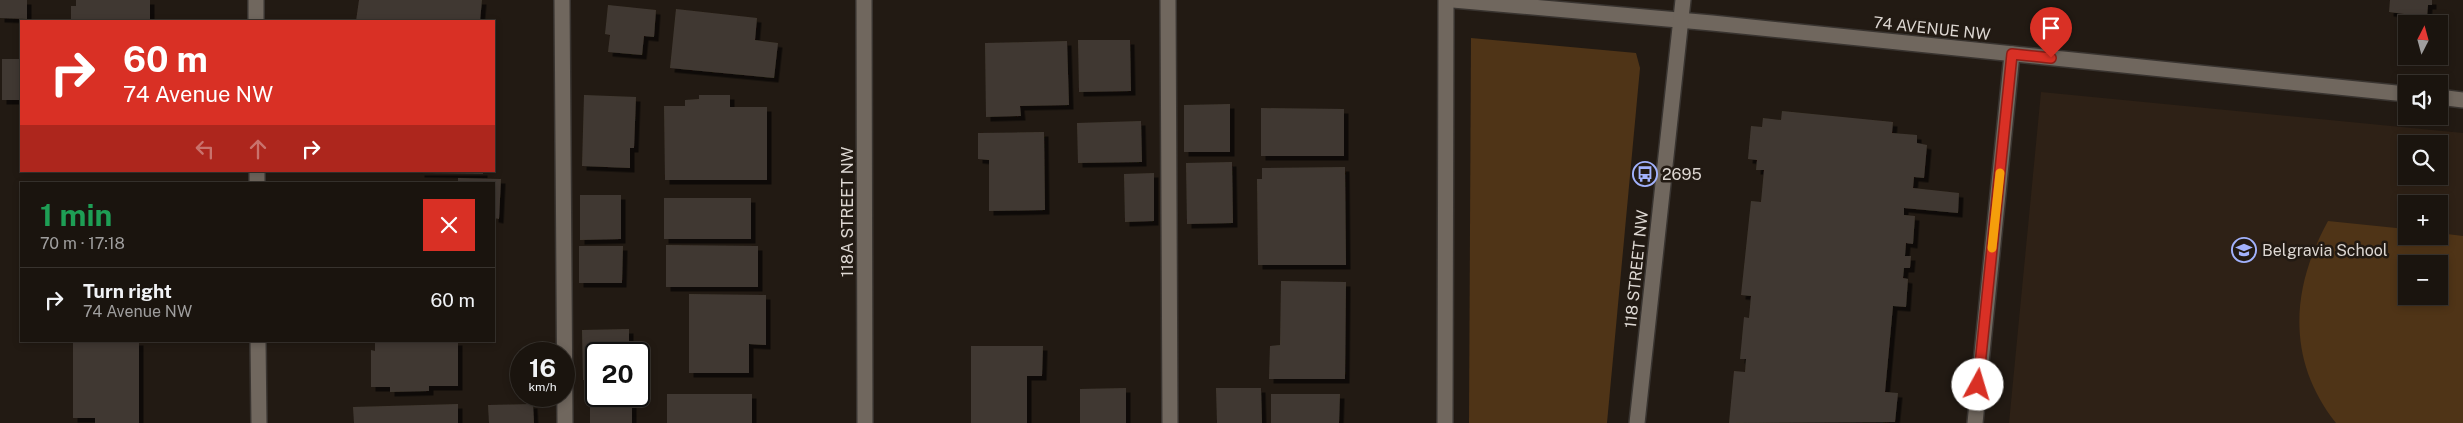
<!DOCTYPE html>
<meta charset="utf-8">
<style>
:root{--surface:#1a140e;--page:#231d17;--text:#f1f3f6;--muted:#9f9e9e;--line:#38332e}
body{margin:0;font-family:"Public Sans",sans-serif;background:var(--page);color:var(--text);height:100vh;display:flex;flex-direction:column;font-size:19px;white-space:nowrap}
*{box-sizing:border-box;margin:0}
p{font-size:16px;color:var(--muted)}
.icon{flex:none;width:28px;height:28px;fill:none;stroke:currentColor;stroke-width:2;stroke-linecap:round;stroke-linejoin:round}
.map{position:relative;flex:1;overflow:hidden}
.sheet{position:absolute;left:20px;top:182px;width:475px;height:160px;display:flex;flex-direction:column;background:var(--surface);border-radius:0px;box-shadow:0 2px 8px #0003,0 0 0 1px var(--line)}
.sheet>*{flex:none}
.hud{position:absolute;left:20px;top:20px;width:475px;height:152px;border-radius:0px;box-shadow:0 2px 8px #0003,0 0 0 1px var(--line);background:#d93025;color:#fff;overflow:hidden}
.needle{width:32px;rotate:6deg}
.tools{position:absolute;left:2398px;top:15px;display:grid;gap:10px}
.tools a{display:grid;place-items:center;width:50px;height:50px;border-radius:0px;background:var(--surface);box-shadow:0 2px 8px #0003,0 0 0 1px var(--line);font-size:25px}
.speed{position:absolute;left:510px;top:342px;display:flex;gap:10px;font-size:25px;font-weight:700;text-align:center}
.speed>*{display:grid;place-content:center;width:65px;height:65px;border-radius:50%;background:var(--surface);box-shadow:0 2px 8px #0003,0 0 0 1px var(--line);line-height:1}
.speed small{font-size:12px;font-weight:400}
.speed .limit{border:2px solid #111;border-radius:8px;background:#fff;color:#111}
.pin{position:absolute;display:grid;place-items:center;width:42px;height:42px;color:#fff;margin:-51px -21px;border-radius:50% 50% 50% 0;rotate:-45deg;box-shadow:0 0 5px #0007}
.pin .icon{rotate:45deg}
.me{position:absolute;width:55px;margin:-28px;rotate:6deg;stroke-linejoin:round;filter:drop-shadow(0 0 4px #0008)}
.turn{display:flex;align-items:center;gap:18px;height:105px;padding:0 20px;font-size:22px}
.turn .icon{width:65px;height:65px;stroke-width:2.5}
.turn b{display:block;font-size:35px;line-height:42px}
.lanes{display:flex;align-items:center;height:48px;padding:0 20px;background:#0003;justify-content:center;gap:25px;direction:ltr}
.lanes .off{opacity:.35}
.round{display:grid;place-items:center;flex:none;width:52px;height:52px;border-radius:0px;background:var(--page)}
.head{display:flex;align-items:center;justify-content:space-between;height:85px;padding:0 20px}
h1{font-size:30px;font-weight:700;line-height:38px;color:#1e9e55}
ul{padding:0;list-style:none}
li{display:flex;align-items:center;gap:15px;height:65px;padding:0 20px;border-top:1px solid var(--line)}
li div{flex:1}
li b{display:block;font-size:19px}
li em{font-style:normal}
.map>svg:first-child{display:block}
</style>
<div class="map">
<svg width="2463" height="423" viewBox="0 0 2463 423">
<defs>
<filter id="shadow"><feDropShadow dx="4.5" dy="4.5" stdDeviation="0" flood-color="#0009"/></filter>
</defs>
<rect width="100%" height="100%" fill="#221a13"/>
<path fill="#2e2116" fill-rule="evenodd" d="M2041,92l422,41v290h-454zM2406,144h33v32h-33zM2406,204h33v32h-33zM2406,264h33v32h-33z"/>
<g fill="#4f3417" fill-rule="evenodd">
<polygon points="1471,38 1636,53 1640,68 1607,423 1469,423"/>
<path d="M2328,221l78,8v7h33v-3l24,3v187h-127c-50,-63 -45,-135 -8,-202zM2406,264h33v32h-33z"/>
</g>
<g fill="#413931" filter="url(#shadow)">
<polygon points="0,0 27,0 27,19 0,18"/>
<polygon points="76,0 150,0 150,21 71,21 71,6 76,6"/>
<polygon points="359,0 482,0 480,21 356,21"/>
<polygon points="2390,0 2432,0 2432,5 2428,5 2427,17 2389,12"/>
<polygon points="608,5 656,10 654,37 644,36 642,55 608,52 610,35 605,34"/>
<polygon points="676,9 757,18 755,40 778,43 774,78 670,68"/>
<polygon points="1078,40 1130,40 1131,91 1079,92"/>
<polygon points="1067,41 1069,105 1020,106 1021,116 986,117 985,43"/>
<rect x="2" y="59" width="19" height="41"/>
<polygon points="584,95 636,97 634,148 630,148 630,168 582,166"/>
<polygon points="699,95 730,95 730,107 767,107 767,180 665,180 664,106 685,106 685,100 699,99"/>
<polygon points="1230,104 1230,152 1184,152 1184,105"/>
<polygon points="1261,108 1344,109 1344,156 1261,156"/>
<polygon points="1782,111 1893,122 1892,133 1917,135 1917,143 1927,145 1924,178 1914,177 1913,188 1959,193 1958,213 1904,208 1904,215 1915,216 1913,244 1906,243 1905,256 1911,256 1910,268 1904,268 1903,278 1908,279 1906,307 1893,306 1885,392 1898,393 1895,422 1729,423 1734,371 1745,372 1746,359 1740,359 1744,317 1749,318 1751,296 1741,295 1751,201 1761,202 1764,170 1756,170 1757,160 1748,159 1751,126 1762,127 1763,118 1781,120"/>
<polygon points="1141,121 1142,162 1078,163 1077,123"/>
<polygon points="1044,132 1045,210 989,211 989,160 978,159 978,133"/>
<polygon points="1232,162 1233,223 1187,224 1186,163"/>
<polygon points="1345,167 1346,265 1258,265 1257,179 1262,179 1262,168"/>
<polygon points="420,171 483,171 483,174 420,173"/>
<polygon points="1154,173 1154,221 1125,222 1124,174"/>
<polygon points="458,178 501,179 499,219 494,218 494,184 458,184"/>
<polygon points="580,195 621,195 621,239 580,240"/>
<rect x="664" y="198" width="87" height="41"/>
<polygon points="666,245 758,246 758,287 666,287"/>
<polygon points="579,246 623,246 622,283 579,283"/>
<polygon points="1281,281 1346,282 1345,379 1269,379 1270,346 1280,345"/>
<polygon points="689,294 766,295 766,345 749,344 749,373 689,373"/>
<polygon points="629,329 629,354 596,354 596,379 583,380 582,330"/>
<polygon points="73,341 139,341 139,423 95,423 95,418 73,418"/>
<polygon points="375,341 458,341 458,386 429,386 429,391 390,392 390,387 371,387 371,350 375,351"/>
<polygon points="971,346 1043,346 1042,376 1027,376 1027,423 971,423"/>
<polygon points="590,384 596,385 596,396 632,396 632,423 590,423"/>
<polygon points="1126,388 1126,423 1080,423 1080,389"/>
<polygon points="1216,388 1261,388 1262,423 1217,423"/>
<rect x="667" y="394" width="85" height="29"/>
<polygon points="1271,394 1340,394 1339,423 1271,423"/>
<polygon points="458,404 458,423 354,423 353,407"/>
<polygon points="533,404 534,423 489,423 488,405"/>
</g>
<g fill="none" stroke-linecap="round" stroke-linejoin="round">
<defs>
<g id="lane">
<polyline points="562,0 565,423"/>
<polyline points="1168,0 1170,423"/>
<polyline points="1975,423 2012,54"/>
</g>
<g id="street">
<polyline points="256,0 256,21"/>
<polyline points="864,0 865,423"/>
<polyline points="1453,0 1712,23 2406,94"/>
<polyline points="2439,97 2463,100"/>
<polyline points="257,171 257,184"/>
<polyline points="258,341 259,423"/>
<polyline points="1445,423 1446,0"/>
</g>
<polyline id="secondary" points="1637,423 1683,0"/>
</defs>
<use href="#lane" stroke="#393430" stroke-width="18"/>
<use href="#street" stroke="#393430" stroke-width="18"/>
<use href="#secondary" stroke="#393430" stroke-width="18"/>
<use href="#lane" stroke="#70675e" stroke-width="15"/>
<use href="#street" stroke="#70675e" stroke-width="15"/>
<use href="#secondary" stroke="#70675e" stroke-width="15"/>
</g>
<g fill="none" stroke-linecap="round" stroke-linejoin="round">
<defs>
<polyline id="route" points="1978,385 2012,54 2051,58"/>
</defs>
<use href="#route" stroke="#8d1f18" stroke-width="12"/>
<use href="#route" stroke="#d93025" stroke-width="9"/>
<polyline stroke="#f59e0b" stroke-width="9" points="1992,248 2000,173"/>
</g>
<defs>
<symbol id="bus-ring" viewBox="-11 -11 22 22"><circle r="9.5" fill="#221a13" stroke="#a2b2fd" stroke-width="1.5"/><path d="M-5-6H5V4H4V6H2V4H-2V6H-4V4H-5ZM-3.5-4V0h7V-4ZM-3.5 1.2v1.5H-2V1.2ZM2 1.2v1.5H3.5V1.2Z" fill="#a2b2fd"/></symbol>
<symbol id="school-ring" viewBox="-11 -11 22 22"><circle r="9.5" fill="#221a13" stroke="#a2b2fd" stroke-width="1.5"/><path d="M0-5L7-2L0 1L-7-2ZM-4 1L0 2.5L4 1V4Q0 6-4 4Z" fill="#a2b2fd"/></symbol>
</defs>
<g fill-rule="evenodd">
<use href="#bus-ring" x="1631" y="160" width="28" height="28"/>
<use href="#school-ring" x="2230" y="236" width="28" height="28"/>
</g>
<g text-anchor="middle" stroke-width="5" stroke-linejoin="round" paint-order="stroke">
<g font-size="16" fill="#ddd7d2" stroke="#221a13">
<text transform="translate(1932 28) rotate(6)" y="6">74 AVENUE NW</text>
<text transform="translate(847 212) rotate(-90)" y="6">118A STREET NW</text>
<text transform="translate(1636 269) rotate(-84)" y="6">118 STREET NW</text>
</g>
<g font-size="16" fill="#ddd7d2" stroke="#221a13" text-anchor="start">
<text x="1662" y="180">2695</text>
<text x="2262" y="256">Belgravia School</text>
</g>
</g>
</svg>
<div class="tools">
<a><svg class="needle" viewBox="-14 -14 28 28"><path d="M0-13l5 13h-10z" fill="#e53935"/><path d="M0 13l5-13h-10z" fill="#9f9e9e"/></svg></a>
<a><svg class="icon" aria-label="sound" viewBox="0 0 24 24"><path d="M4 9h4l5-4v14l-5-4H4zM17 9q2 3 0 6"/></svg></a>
<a><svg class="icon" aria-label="search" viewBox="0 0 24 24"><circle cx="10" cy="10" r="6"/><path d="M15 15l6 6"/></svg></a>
<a>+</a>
<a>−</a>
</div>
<div class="speed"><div>16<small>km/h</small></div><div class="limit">20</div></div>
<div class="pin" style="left:2051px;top:58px;background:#d93025"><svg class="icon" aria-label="arrive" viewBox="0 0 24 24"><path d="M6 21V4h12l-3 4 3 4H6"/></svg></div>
<svg class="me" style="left:1978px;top:385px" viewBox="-20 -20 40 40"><circle r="19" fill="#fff"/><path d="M0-13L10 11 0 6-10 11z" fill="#d93025"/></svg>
<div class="hud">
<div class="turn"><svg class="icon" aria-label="right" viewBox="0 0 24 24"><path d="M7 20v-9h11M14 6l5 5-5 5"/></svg><div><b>60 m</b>74 Avenue NW</div></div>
<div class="lanes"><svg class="icon off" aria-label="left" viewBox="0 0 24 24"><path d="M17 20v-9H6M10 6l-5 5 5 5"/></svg><svg class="icon off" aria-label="ahead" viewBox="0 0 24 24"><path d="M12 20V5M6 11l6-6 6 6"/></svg><svg class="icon" aria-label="right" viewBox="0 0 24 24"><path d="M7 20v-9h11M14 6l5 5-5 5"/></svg></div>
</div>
<section class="sheet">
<div class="head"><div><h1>1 min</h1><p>70 m · 17:18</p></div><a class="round" style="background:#d93025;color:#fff"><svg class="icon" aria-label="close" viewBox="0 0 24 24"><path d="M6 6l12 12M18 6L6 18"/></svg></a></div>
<ul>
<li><svg class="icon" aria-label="right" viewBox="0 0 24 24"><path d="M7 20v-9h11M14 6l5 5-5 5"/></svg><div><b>Turn right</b><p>74 Avenue NW</p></div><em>60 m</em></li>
</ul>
</section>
</div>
